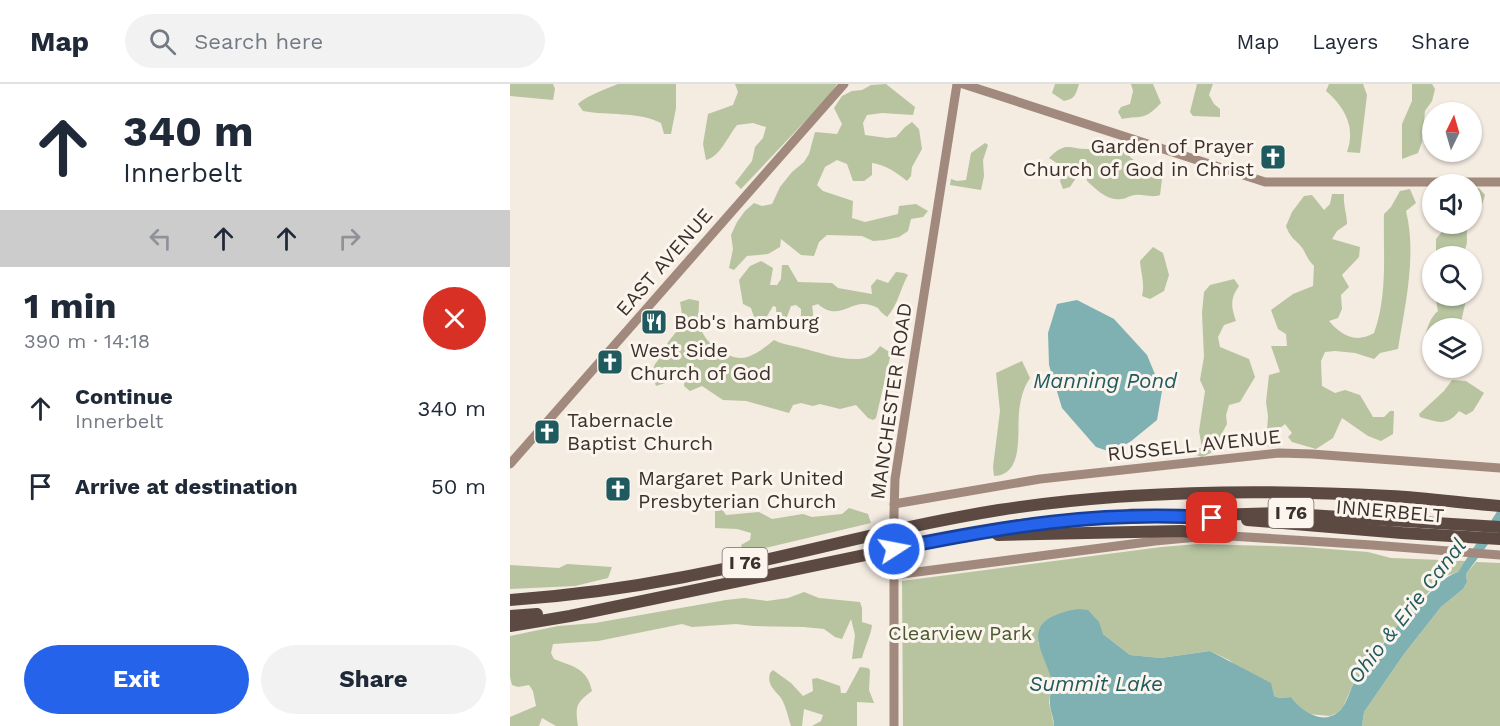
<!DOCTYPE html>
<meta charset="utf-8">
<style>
:root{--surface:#fff;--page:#f2f2f3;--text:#1f2937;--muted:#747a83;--line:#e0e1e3;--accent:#2563eb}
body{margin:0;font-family:"Work Sans",sans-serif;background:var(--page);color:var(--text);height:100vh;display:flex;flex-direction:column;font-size:22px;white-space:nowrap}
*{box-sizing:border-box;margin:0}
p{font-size:20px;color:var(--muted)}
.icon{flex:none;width:33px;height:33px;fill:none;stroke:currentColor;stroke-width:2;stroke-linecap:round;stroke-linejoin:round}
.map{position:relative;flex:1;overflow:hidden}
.sheet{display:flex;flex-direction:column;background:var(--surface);width:510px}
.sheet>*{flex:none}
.banner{background:#fff;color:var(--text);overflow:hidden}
.needle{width:39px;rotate:5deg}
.fabs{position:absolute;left:912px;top:18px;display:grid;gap:12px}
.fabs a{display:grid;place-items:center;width:60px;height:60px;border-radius:50%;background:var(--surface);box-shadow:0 2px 4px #0004;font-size:30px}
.pin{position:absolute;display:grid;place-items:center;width:51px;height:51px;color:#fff;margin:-26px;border-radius:12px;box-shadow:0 3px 9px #0006}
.me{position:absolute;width:66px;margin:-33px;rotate:79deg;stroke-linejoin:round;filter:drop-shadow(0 0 4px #0008)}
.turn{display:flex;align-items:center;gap:21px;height:126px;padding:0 24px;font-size:27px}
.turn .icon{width:78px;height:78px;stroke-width:2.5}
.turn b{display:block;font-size:42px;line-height:51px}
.lanes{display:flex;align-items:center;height:57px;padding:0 24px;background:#0003;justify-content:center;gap:30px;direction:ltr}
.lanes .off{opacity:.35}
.round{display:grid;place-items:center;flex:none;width:63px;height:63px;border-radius:32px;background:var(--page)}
.headline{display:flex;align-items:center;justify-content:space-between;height:102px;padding:0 24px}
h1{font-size:36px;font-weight:700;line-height:45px}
.button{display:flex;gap:12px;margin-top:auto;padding:12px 24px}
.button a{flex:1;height:69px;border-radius:36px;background:var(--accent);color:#fff;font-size:24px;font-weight:700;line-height:69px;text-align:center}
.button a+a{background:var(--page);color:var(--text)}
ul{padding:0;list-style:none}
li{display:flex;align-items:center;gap:18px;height:78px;padding:0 24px}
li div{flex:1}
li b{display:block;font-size:22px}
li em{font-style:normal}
header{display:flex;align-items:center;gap:36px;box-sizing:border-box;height:84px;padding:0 30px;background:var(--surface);border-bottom:2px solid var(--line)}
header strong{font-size:28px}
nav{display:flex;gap:33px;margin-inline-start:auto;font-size:21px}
.search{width:420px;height:54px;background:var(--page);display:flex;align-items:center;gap:15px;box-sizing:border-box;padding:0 21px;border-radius:33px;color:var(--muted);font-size:22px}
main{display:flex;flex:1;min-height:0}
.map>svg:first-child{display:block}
</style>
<header>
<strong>Map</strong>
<div class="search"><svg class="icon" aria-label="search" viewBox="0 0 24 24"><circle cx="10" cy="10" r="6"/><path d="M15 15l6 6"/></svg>Search here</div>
<nav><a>Map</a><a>Layers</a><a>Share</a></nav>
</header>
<main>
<section class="sheet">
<div class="banner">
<div class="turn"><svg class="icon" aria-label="ahead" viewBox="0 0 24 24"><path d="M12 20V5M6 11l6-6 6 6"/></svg><div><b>340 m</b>Innerbelt</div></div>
<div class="lanes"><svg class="icon off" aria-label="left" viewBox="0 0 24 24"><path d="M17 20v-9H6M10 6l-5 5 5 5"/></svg><svg class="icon" aria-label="ahead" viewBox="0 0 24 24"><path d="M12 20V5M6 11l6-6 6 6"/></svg><svg class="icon" aria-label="ahead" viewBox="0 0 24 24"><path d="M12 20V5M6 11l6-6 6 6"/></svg><svg class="icon off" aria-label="right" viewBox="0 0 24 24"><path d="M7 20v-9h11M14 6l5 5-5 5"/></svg></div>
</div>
<div class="headline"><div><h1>1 min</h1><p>390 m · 14:18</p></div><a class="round" style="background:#d93025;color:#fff"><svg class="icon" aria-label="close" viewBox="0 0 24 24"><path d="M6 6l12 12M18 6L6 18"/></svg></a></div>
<ul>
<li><svg class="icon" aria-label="ahead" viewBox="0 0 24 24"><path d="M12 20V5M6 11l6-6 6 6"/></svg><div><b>Continue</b><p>Innerbelt</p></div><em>340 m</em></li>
<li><svg class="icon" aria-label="arrive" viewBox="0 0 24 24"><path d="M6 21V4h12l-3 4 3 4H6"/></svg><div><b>Arrive at destination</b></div><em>50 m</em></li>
</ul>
<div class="button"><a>Exit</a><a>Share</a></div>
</section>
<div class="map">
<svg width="990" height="642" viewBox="0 0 990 642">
<rect width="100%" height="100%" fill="#f4ebe1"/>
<g fill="#b8c4a0">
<polygon points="0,0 43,0 45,5 43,16 0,12"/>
<path d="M108,0h58v24l-5,26h-7l-3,-11c-24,-12 -52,-7 -78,-12l-5,-7c6,-7 30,-16 40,-20z"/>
<path d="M225,0h102l-8,12 -88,93 -6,-6 17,-22 3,-14 8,-9 3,-11 -13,-4 -16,2c-9,11 -17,32 -31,35l-3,-16 5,-30 25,-9 5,-13z"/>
<path d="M376,0l29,23 -2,8 -31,-2 -15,2 -4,8 2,12 22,3 9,-1 9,-10 7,-5 7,7 3,20 -10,18 -1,9 -4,5c-11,-9 -21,-16 -35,-18v12l-8,6h-11l-6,-17 -10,-4 -12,7 -8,18 6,6 30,10 -1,17 13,4 33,-8 1,-8 17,-2 12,7 -5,6 -12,2 -3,12 -9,6 -14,3 -12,1 -11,-5 -35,-1 -8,7 -5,14 -13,-1 -20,-16 -1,8 -12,7 -21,2 -13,14 -5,-2 4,-19 -2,-14 6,-13 8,-11 9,-8 8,3 10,-2 8,-17 12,-15 12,-10 5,-8 6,-22 22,2 5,-10 -8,-16 8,-12 10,-5 10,-1 9,-5z"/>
<path d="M545,0h24c-3,10 -4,15 -15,17l-12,-8z"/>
<path d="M621,0h22l8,19c-17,18 -19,12 -39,16l-4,-7 3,-5 9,-3 3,-13z"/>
<polygon points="687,0 703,0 699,11 704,20 710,25 710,33 683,32 680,28"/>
<path d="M819,0h34l4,11 -7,58 -13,-1c9,-24 -2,-45 -21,-61z"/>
<polygon points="902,0 922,0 925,5 922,17 915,27 912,58 908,69 892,75 892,40 902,17"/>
<polygon points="475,59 478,61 473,76 474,92 471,106 440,101 441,95 447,97 456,96 461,69"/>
<path d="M613,59l6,2 -2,7 4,6 31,21 -2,16c-9,3 -16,-1 -25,0 -5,0 -9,4 -14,4 -14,2 -25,-10 -34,-18l-1,-13 -2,-2 -14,21 -7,2 -3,-8 2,-6 -1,-9 -12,-8c18,-18 20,-8 40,-9 12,0 23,-4 34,-6z"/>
<polygon points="962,103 969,104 975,111 972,121 962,136"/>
<path d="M900,105l6,14 -10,8c11,44 -1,94 -8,138l-18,4 -6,6 -19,-6 -20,-2 -10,1 -4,9 1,25 13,7 10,-3 15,5 13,22h11l6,-6h4l-1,23 -12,7 -13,-5 -26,-18 -9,20 -17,11 -24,-7 -4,-5 4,-4 -7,-9 -5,4v13c-4,7 -7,7 -14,5l2,-30 -2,-14 3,-27 11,-3 -9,-26h16l-1,-12 -8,-5 -7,-19 22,-16 20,-8 1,-20c-6,-6 -7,-10 -11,-17 -7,-10 -12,-9 -17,-23l6,-14 12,-16 8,-1 12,15 6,-6 2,-10h12c-1,11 3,20 3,30l-10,7 -5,8 28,8 -1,10 -17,18 7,12 -8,8 1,14 -4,9 -9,3c12,14 26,23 45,12 14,-39 9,-79 10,-119l7,-7 9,-16z"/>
<path d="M934,140h25c-3,6 -2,11 -2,18 -2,17 -19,15 -31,14v-17l9,-11z"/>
<path d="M643,163l10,6 6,22 -5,16 -14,8 -8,-3c3,-13 -1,-22 -2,-35z"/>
<path d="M251,177l12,7 -3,17h7l4,-6 1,-14h6l10,17 34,1 6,5 34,6 -1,-8 6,-7 11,4 8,-11 8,1 4,2c-8,14 -10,30 -21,42l-6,-5 -3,-4c-4,-2 -10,-4 -14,-4 -15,-1 -27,17 -46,0l-6,2c3,14 0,21 -16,19l5,-10v-6l-5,-4 -5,1 -6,16 -8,2 -1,-17 -3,-1 -7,12 -8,2 -4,-3 -3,-9 -8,-4 -4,-24 11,-14z"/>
<path d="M724,195l5,7c-9,12 -8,21 -3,35l-12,4 -6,12 2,10 29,12 6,18 -15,25 -11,3 -3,10 1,9 -7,13 -5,14 -13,6 -9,-3 1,-5 8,-1 -3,-17 6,-40 -5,-11 4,-23 -2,-44 2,-21 6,-7z"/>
<path d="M923,212h34l-7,30 8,2h-36v28h-6c-4,-14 1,-36 12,-45l-2,-10z"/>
<path d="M179,215l10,2c0,10 -2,19 2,28 5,16 32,35 49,27 9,-4 17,-10 24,-16 10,5 17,5 27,8 18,4 51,17 69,8 4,-2 8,-7 10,-10l11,7 -15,65 -3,2 -5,-2 -12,-13 -16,4 -20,-5 -7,2 -12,-3 -8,2 -4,8 -43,-12 -23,-1 -21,-14 -12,5 -6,-5 1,-15 -17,1v10l-12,4c-7,-19 -2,-23 13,-36l-2,-6c13,-19 18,-16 13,-42z"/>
<path d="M512,277l8,17c-7,10 -10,23 -11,35 -2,20 5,62 -25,63l-1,-9 7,-56 -4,-38z"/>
<path d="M942,296l14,1 18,12 -11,18 -7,4 -7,-4c-12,16 -22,11 -39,6l-1,-3 25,-23z"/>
<polygon points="207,422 212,425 216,431 249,428 262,435 293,430 302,433 332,430 339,424 358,430 361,439 234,469 231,461 240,456 241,449 227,445 205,444 205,427"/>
<polygon points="688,460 793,463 858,468 881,474 956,477 948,488 936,492 903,523 882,550 867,565 845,596 833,623 827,629 820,632 798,630 788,623 781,613 770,614 764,612 719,576 700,567 651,574 620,571 593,550 528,558 537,579 542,599 539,618 544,642 393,642 392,497 651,463"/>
<polygon points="966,478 990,479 990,642 852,642 854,628 894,570 931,523 953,505 957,498 956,490"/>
<polygon points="57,480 102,483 98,494 65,502 0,505 0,481 49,484"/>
<path d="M294,508l15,6 41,4 2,6v14l10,3c-1,10 -7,21 -10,33l-10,1 3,-24 -4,-16 -9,20 -7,-2 -11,-8 -20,-2 -51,-1 -17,-2 -44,3 -10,-3 -84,17 -45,3 -2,9 3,6c20,8 33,9 38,32 -16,12 -17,15 -14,35h-22l-14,-8 -3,8h-29v-9l26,-11 -3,-15 -4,-6 -11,2 -6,-2 -2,-8v-41l48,-10 37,-3 131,-23 18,-2 23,3 21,-3z"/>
<path d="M350,583l8,1 2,2 -1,20 5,13 -17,-1v24h-45l9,-5 2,-6 -19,-6 -2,17h-11c-3,-9 -5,-20 -10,-28 -7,-9 -14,-13 -11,-25l3,-3 18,13 12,13 10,-5 -1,-12 5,-1 23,8 1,7h5z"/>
</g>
<g fill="#7fb0b2">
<polygon points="567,216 604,235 637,271 652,307 647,336 620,358 601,368 586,363 552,324 539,281 538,249 547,220"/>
<path d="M990,423v21l-34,46 1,8 -4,7 -22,18 -37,47 -40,58 -2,14h-308c0,-8 -4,-15 -4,-23 -1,-8 3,-16 1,-24 -5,-23 -29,-51 5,-64 11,-4 19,-7 32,-5l11,12 4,12 27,21 31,3 49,-7 61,32 3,13 6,2 11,-1c9,13 30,28 46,16 10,-7 12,-22 18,-32 10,-18 24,-32 37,-47 5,-6 8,-13 13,-19 6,-7 14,-12 21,-18 10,-11 18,-20 32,-25z"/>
</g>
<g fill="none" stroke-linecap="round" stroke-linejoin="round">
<g stroke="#a18a7d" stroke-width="9">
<polyline points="453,0 755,98 990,98"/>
<polyline points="0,380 334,0"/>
<polyline points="384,420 530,395 769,369 802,370 990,384"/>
<polyline points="705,451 862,461 990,471"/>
<polyline points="384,491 645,457 688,453"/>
<polyline points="384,642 384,430 385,395 447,0"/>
</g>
<g stroke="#5c4a42" stroke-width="12">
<polyline points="737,436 892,449 990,455"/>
<polyline points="488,451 671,447 711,451"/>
<path d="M0,516c58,-4 117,-12 174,-23 106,-20 209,-50 315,-67 129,-20 261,-21 391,-14 37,2 73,7 110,10"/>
<polyline points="0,532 27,530"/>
<polyline points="0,542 60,532 442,453 511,441 566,435 767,429 990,443"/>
</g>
</g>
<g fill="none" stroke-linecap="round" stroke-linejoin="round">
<defs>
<path id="route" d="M384,465c107,-22 208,-39 318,-31"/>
</defs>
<use href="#route" stroke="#184099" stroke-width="15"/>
<use href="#route" stroke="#2563eb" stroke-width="10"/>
</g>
<defs>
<symbol id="church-square" viewBox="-11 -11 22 22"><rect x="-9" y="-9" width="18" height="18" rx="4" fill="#1f5a5e" stroke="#fbf5ee"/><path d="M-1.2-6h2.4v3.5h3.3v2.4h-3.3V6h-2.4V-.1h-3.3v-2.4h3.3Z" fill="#fff"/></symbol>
<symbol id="restaurant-square" viewBox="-11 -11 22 22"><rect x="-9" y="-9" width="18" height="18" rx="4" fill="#1f5a5e" stroke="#fbf5ee"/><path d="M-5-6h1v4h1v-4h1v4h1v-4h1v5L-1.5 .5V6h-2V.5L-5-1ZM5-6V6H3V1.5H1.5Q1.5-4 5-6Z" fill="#fff"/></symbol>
</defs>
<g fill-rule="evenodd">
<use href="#church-square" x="748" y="58" width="30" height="30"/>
<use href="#restaurant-square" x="129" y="223" width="30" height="30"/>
<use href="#church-square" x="85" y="263" width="30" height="30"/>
<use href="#church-square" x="22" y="333" width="30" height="30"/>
<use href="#church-square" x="93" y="390" width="30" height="30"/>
</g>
<g text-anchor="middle" stroke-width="6" stroke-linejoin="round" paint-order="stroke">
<g fill="#fbf5ee" stroke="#756b66" stroke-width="1.5">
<rect x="758.5" y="414" width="45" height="30" rx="4.5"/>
<rect x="212.5" y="464" width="45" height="30" rx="4.5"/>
</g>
<g font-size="18" font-weight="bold" fill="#3b302b">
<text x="781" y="435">I 76</text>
<text x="235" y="485">I 76</text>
</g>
<g font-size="20" fill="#3b302b" stroke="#fbf5ee" text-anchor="start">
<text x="744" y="69" text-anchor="end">Garden of Prayer<tspan x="744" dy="23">Church of God in Christ</tspan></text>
<text x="164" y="245">Bob's hamburg</text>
<text x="120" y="273">West Side<tspan x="120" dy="23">Church of God</tspan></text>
<text x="57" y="343">Tabernacle<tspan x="57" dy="23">Baptist Church</tspan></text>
<text x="128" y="401">Margaret Park United<tspan x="128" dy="23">Presbyterian Church</tspan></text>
</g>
<g font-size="20" fill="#3b302b" stroke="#fbf5ee">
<text transform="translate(154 178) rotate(-49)" y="7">EAST AVENUE</text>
<text transform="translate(381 317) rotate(-82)" y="7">MANCHESTER ROAD</text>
<text transform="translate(684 361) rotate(-6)" y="7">RUSSELL AVENUE</text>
<text transform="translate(880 427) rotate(5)" y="7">INNERBELT</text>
</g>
<g font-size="20" fill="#4a5a2e" stroke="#fbf5ee">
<text x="450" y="556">Clearview Park</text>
</g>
<g font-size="21" font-style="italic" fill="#1f5a5e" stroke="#fbf5ee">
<text x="595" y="304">Manning Pond</text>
<text transform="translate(897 527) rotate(-52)" y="7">Ohio &amp; Erie Canal</text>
<text x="586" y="607">Summit Lake</text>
</g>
</g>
</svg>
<div class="fabs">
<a><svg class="needle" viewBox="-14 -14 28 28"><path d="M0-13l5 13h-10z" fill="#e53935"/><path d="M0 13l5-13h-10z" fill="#747a83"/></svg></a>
<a><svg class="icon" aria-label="sound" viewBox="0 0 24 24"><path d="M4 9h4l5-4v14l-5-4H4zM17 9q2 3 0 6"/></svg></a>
<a><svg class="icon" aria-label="search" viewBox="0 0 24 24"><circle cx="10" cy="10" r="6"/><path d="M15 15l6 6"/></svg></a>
<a><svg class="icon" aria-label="layers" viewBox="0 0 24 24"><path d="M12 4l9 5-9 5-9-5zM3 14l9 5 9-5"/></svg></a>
</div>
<div class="pin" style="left:702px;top:434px;background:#d93025"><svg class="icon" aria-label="arrive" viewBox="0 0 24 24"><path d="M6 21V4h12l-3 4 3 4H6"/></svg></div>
<svg class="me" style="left:384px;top:465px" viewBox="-20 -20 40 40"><circle r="17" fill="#2563eb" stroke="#fff" stroke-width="3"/><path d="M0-11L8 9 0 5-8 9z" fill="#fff"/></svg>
</div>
</main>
